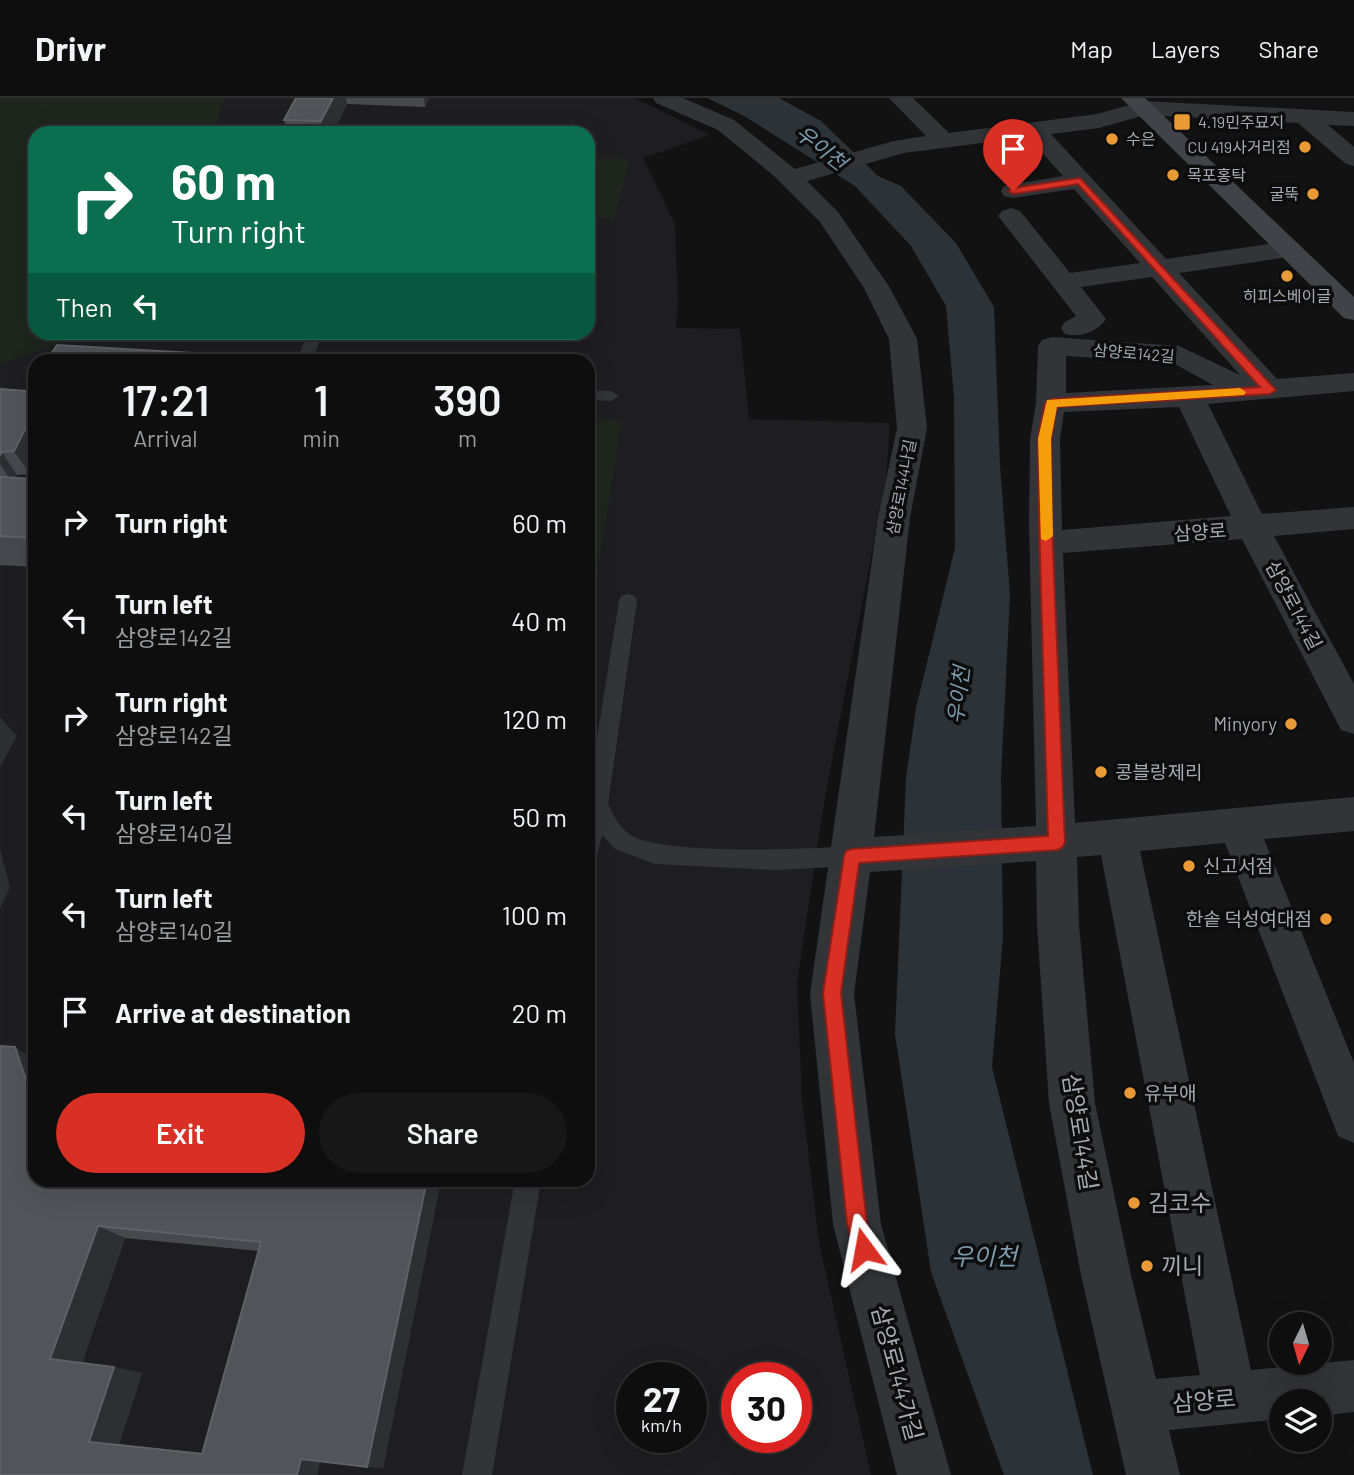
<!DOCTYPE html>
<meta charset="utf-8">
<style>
:root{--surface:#0e0e0e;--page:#171717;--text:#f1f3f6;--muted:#9b9c9e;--line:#2e2e2e;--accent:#d93025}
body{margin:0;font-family:Barlow,"Noto Sans KR",sans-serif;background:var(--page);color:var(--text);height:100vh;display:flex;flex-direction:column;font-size:26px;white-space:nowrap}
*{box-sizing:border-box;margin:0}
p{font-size:23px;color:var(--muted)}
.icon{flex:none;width:38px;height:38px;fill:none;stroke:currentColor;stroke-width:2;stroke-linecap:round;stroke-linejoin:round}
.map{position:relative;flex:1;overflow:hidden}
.drawer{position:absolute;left:28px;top:256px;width:567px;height:833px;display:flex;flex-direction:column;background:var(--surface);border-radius:21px;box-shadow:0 7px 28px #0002,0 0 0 2px var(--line)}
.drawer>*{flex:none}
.hud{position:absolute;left:28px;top:28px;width:567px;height:214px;border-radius:21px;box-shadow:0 7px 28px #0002,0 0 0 2px var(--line);background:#0b6e4f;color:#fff;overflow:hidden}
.needle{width:46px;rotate:185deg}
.fabs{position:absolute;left:1269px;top:1214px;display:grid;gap:14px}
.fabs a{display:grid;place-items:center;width:63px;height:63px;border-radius:50%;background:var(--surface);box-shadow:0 7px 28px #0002,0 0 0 2px var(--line);font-size:35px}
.speed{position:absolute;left:616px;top:1264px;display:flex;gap:14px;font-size:35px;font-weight:700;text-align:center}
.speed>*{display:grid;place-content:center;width:91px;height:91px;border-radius:50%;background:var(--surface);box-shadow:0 7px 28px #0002,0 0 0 2px var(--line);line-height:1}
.speed small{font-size:18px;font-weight:400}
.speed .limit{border:10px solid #d22;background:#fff;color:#111}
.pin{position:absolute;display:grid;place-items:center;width:60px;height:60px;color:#fff;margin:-72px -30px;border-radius:50% 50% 50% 0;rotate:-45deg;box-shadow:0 0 7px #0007}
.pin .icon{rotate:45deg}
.me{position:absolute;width:77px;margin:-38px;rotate:347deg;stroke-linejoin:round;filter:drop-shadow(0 0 5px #0008)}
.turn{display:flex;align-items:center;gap:24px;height:147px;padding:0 28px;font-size:32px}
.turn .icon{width:91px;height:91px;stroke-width:2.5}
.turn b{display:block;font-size:49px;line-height:60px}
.then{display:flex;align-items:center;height:66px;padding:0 28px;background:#0003;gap:14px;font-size:26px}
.eta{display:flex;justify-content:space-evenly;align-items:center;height:119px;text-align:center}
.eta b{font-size:42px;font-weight:600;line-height:49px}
.cta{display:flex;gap:14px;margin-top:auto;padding:14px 28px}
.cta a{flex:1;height:80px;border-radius:42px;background:var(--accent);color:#fff;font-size:28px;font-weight:600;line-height:80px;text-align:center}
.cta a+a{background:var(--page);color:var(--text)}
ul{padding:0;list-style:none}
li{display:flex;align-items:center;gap:21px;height:98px;padding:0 28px}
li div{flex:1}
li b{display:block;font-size:26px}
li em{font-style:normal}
header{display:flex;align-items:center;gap:42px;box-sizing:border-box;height:98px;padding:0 35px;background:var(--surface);border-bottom:2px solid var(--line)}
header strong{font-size:33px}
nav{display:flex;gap:38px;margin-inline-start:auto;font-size:24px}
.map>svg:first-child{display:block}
</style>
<header>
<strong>Drivr</strong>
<nav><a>Map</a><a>Layers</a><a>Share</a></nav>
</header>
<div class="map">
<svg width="1354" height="1377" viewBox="0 0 1354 1377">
<rect width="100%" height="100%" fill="#121213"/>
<path fill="#1e1e20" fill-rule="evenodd" d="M0,0h635l75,37 -67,23 32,66 3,76 -2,28 64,1 9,90 141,4 -4,56 -61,318 -28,185 5,118 17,142 52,233h-871zM35,35h553v199h-553zM35,262h553v820h-553zM632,1279h59v60h-59zM737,1279h59v60h-59z"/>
<g fill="#1e261e">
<polygon points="0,0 224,0 214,35 35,35 35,234 90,235 0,266"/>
<polygon points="588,59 630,61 614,121 588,119"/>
<polygon points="588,320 622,322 588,534"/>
</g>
<polygon fill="#2b3338" points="707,0 779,0 821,23 878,78 901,88 956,145 994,209 1000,368 1010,497 1001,679 1003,838 992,969 1093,1377 1004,1377 931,1174 895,936 906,680 916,610 955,450 954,299 946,208 911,148 855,88 744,18"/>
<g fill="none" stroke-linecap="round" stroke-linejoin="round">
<g fill="#333438" fill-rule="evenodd">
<polygon points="308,234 320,234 322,237 312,262 297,262"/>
<polygon points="588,292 611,293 619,298 611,303 588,302"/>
<path d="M628,496l7,2 2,5 -29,203c5,11 11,22 21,30 30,22 181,15 223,12l8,3 3,7 -3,7 -8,3 -76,4 -121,-6 -40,-15 -13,-14 -6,24 -8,3v-68l31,-193 2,-5z"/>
<polygon points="515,1082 541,1082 492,1377 462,1377"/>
</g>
<path fill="#333438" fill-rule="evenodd" d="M653,0h30l51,22 61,49 99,-28 32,-5 -37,-38h24l36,35 148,-19 47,-13 210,11v14l-26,-1 26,22v19l-8,-2 -48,-41 -153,-8 -46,13 -48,6 115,125 123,-18 9,2 4,6 -4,6 -9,2 -110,16 98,106 77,-6v18l-146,13 54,110 92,-7v22l-80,7 80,148v50l-13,-4 -99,-191 -179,14 12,270 279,-26v34l-90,8 90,224v80l-16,-7 -113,-293 -85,8 111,519 103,-10v52l-34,4v-14h-39v17l-112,11 11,45h-54l-45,-200 -32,-172 -12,-178 -1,-64 -166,11 -16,122 27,230 70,251h-54l-64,-251 -23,-230 68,-476 19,-90 -8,-89 -25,-51 -44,-66 -46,-46 -56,-46 -62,-27zM1028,39l35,39 -59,10 -3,5 3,5 9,2 61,-9 66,74 -70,10 -50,-62 -9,-3 -9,3 -4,5 4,5 74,95 -11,6 -4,6 4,6c15,4 32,-2 41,-15l-25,-32 71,-10 88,98 -61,-29 -127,-9 -10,3 -4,6 -2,57 -6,36 -1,83 7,304 -162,11 36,-319 17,-90 -10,-89 -27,-51 -52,-76 -31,-31 97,-28zM1066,258l107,7 40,22 -147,8zM1179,309l52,109 -169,14 -2,-91 4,-27zM1101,757l99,520 -44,4 -25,-104 -36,-172 -16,-178 -2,-68z"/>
<polygon fill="#414348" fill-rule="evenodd" points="1121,0 1145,0 1354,199 1354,222 1344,220"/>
</g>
<g fill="#48494e" fill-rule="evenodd">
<polygon points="296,0 429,0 425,9 347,6 333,35 288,35 284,22"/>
<polygon points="35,282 35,366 30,376 17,377 16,380 35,381 35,469 0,467 0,291 32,294 30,290"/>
<path d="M35,1082h406l-58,288 -63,-7 -3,14h-317zM125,1140l134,13 -57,202 -83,-9 23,-71 -60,-10z"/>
</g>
<g fill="#2e2f32">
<polygon points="333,0 346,0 347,6 333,35 324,35 321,23"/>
<polygon points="424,0 429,0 425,9"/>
<polygon points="32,318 35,323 35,366 30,376 14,353"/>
<polygon points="2,354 17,377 13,386 0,366 0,357"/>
<polygon points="0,619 17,638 0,669"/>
<polygon points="0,751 10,789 0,811"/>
<polygon points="15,949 35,962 35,1009"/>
<polygon points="427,1082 441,1082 383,1370 367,1369"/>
<polygon points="98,1128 125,1140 81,1268 50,1261"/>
<polygon points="114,1269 142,1275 119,1346 89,1344"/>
<polygon points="301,1361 320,1362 317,1377 297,1377"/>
</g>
<g fill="#525459" stroke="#5f6167" stroke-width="2" fill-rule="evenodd">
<polygon points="296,0 333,0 321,23 284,22"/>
<polygon points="57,247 243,258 241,262 47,262"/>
<polygon points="35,282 35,290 30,290"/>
<polygon points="0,291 27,293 35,295 35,318 32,318 14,353 2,354 0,357"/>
<polygon points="0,379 35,381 35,440 0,438"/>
<path d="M0,948l15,1 20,60v73h392l-60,287 -66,-8 -4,16h-297zM98,1128l163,16 -59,212 -113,-12 25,-75 -64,-8z"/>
</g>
<polygon fill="#d93025" stroke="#8d1f18" stroke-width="2" points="1080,80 1276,292 1270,296 1057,309 1051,341 1052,424 1065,744 1063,749 1057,752 859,765 841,895 867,1126 874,1151 871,1158 864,1161 857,1158 847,1126 823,895 844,758 846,753 852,751 1048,738 1039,424 1038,341 1045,305 1052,301 1260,289 1078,86 1013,96 1008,93 1013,90"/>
<polygon fill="#f59e0b" points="1240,290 1246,294 1244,297 1057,309 1051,341 1053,438 1046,443 1041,441 1038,341 1047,302"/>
<g fill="#e79a36" stroke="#0d0d0e" stroke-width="2.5">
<rect x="1173" y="15" width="18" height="18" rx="3.5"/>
<circle cx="1112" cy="41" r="7"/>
<circle cx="1305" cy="49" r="7"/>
<circle cx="1173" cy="77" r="7"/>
<circle cx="1313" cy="96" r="7"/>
<circle cx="1287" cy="178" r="7"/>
<circle cx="1291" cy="626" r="7"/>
<circle cx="1101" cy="674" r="7"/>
<circle cx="1189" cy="768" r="7"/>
<circle cx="1326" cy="821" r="7"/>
<circle cx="1130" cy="995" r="7"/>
<circle cx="1134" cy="1105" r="7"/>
<circle cx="1147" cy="1168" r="7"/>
</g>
<g text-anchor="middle" stroke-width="7" stroke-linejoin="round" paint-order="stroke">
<g font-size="16" fill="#a4aab3" stroke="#0d0d0e" text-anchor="start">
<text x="1198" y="30">4.19민주묘지</text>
<text x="1126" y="47">수은</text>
<text x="1291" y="55" text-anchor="end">CU 419사거리점</text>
<text x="1187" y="83">목포홍탁</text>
<text x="1299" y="102" text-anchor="end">굴뚝</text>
<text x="1287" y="204" text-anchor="middle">히피스베이글</text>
</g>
<g font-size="16" fill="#a4aab3" stroke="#0d0d0e">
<text transform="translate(1134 255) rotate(5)" y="6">삼양로142길</text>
<text transform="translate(901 389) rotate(-79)" y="6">삼양로144나길</text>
</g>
<g font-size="19" fill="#a4aab3" stroke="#0d0d0e">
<text transform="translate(1200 434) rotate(-4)" y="7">삼양로</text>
<text transform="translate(1294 507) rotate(62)" y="7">삼양로144길</text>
</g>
<g font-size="19" fill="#a4aab3" stroke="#0d0d0e" text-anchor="start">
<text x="1277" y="633" text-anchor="end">Minyory</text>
<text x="1115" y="681">콩블랑제리</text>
<text x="1203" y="775">신고서점</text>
<text x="1312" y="828" text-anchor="end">한솥 덕성여대점</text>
<text x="1144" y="1002">유부애</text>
</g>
<g font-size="21" font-style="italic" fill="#7c9bad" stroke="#0d0d0e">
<text transform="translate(821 50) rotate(38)" y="7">우이천</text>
<text transform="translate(959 597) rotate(-83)" y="7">우이천</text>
</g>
<g font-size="23" fill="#a4aab3" stroke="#0d0d0e">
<text transform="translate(1080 1034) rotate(81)" y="8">삼양로144길</text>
<text transform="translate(897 1275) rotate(75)" y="8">삼양로144가길</text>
<text transform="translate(1204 1303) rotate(-5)" y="8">삼양로</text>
</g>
<g font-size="23" fill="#a4aab3" stroke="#0d0d0e" text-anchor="start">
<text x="1148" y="1113">김코수</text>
<text x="1161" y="1176">끼니</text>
</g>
<g font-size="24" font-style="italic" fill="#7c9bad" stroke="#0d0d0e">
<text x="984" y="1167">우이천</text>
</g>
</g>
</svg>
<div class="fabs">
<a><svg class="needle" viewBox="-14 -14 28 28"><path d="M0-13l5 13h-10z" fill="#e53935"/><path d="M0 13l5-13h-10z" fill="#9b9c9e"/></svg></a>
<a><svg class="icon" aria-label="layers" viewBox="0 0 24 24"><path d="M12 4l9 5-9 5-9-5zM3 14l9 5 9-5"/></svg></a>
</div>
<div class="speed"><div>27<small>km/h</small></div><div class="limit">30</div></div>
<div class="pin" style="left:1013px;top:93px;background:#d93025"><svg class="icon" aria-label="arrive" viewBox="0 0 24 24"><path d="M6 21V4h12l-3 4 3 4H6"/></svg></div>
<svg class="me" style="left:864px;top:1151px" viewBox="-20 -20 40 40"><path d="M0-17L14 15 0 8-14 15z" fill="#d93025" stroke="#fff" stroke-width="4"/></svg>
<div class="hud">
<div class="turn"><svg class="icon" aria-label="right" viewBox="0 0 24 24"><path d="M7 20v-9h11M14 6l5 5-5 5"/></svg><div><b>60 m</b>Turn right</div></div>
<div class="then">Then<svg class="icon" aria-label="left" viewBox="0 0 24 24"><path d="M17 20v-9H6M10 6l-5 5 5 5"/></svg></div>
</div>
<section class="drawer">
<div class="eta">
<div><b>17:21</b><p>Arrival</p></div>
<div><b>1</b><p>min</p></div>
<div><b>390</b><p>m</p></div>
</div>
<ul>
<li><svg class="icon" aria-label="right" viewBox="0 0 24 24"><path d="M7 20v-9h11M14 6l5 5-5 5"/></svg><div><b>Turn right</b></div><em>60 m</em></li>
<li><svg class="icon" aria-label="left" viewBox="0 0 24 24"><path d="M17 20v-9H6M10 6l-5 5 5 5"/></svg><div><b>Turn left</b><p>삼양로142길</p></div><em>40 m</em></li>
<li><svg class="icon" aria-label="right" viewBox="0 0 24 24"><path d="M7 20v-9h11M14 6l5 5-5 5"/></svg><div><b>Turn right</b><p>삼양로142길</p></div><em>120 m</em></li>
<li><svg class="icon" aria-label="left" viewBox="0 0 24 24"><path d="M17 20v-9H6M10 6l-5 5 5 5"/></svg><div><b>Turn left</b><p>삼양로140길</p></div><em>50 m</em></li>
<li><svg class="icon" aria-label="left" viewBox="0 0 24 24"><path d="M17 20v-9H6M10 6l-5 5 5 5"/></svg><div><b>Turn left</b><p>삼양로140길</p></div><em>100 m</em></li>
<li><svg class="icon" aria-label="arrive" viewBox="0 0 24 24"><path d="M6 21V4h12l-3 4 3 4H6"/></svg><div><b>Arrive at destination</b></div><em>20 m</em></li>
</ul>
<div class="cta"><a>Exit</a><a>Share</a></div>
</section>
</div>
